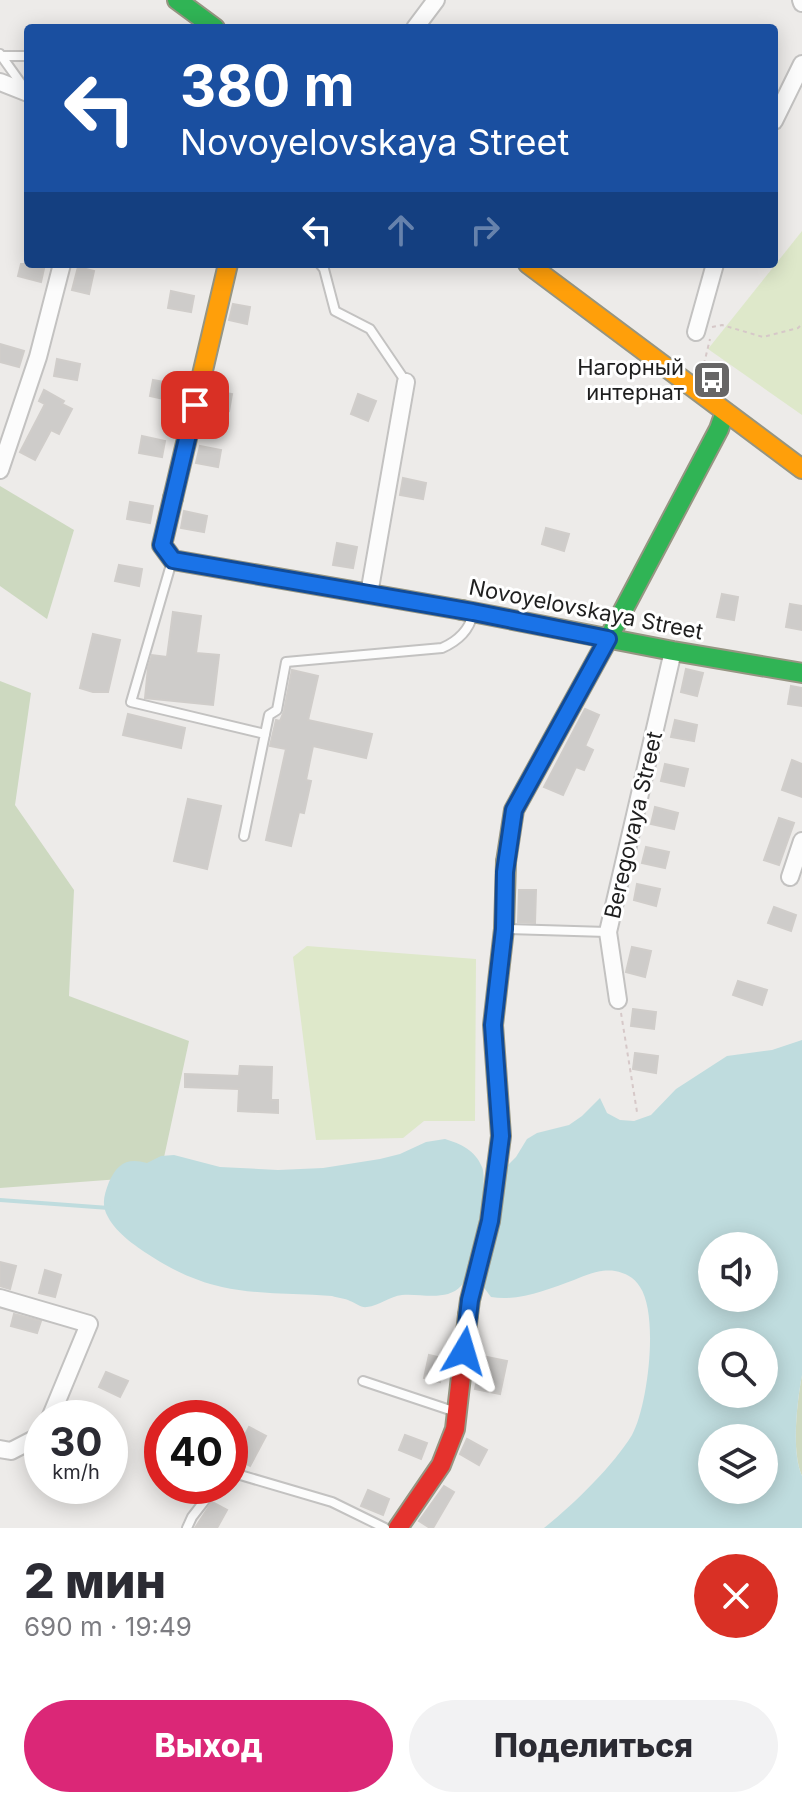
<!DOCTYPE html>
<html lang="ru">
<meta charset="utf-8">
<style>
:root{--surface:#fff;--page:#f2f2f3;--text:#2b2b33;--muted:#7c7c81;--accent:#db2777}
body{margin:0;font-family:Inter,sans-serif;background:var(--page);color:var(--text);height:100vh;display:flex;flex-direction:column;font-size:30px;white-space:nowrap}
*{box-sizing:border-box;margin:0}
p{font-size:26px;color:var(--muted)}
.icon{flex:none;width:44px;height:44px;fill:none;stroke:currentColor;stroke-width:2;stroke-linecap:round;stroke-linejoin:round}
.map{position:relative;height:1528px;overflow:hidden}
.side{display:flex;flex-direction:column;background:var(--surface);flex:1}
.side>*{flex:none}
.top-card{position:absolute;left:24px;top:24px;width:754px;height:244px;border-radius:8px;box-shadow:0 4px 20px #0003;background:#1a4fa0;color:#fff;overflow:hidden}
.fabs{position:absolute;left:698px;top:1232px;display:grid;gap:16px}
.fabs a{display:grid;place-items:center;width:80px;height:80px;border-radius:50%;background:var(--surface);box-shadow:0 4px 20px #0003;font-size:40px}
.speed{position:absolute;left:24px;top:1400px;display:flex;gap:16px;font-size:40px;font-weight:700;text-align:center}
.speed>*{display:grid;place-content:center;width:104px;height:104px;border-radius:50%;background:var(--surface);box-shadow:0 4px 20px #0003;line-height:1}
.speed small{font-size:20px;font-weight:400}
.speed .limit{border:12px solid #d22;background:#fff;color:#111}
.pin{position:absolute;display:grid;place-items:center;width:68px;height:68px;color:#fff;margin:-34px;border-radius:16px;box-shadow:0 4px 12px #0006}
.me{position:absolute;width:88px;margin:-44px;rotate:7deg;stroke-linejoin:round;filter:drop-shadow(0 0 6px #0008)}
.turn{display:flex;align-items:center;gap:28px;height:168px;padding:0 24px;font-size:36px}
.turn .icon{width:104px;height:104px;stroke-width:2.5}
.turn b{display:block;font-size:56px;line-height:68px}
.lanes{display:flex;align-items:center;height:76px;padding:0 24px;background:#0003;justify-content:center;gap:40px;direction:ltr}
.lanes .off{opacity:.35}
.round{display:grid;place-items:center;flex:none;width:84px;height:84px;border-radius:42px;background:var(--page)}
.summary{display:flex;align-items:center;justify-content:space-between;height:136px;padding:0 24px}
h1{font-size:48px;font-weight:800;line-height:60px}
.action{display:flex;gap:16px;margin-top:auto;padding:16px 24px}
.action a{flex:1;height:92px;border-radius:48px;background:var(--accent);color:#fff;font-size:32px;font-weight:800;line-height:92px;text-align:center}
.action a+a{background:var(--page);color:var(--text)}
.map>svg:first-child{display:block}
</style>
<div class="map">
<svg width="802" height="1528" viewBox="0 0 802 1528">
<rect width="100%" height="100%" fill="#edebe9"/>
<g fill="#dee8ca">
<polygon points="802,231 802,415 708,349"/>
<polygon points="307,946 476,959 475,1121 424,1121 403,1138 316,1140 293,957"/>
</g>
<g fill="#cdd9c0">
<polygon points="0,486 74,530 47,619 0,586"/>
<polygon points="0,681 31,693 15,805 74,890 69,996 189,1041 160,1176 0,1188"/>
<path d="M802,1375v101c-11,-23 -5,-75 0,-101z"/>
</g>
<g fill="#bfdcde" fill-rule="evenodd">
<path d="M802,1040v335c-5,26 -11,78 0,101v52h-258c29,-23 69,-62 88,-93 16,-29 27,-120 8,-148 -6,-10 -15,-14 -25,-16 -15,-2 -28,4 -41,9 -25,9 -56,22 -83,17l-9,-12 23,-117 11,-11 11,-18 10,-6 32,-8 13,-9 18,-18 7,15 13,7 14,1 17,-6 25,-26 51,-33 45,-6zM712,1246h52v52h-52zM712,1342h52v52h-52zM712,1438h52v52h-52z"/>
<path d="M445,1139c16,5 30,11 37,28 7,14 -10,107 -21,119 -15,16 -41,7 -59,9 -12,1 -23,11 -35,12 -6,1 -11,-4 -17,-6 -5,-3 -12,-3 -18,-5 -36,-3 -74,-1 -110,-9 -23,-5 -48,-16 -68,-29 -16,-10 -37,-24 -46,-41 -7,-12 -4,-22 1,-35 8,-18 18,-25 38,-19l14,-7 13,-1 46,12 58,3 45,-2 57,-9 20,-5 26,-12z"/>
</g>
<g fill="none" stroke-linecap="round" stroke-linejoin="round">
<polyline stroke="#bfdcde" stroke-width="4" points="0,1200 109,1208"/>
</g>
<g fill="#ceccca" stroke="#d0cdca" stroke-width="2">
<polygon points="21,264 45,264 41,282 18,276"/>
<polygon points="78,267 94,271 89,294 72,290"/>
<polygon points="171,291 194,296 191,312 168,308"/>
<polygon points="233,304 250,307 247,324 229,320"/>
<polygon points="0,344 24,351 19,367 0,362"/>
<polygon points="57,359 80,364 77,380 54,376"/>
<polygon points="153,380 176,384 173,401 150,396"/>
<polygon points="44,390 64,401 62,404 72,409 59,434 51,430 35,460 20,452 45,404 39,401"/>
<polygon points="213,391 232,394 229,411 209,407"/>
<polygon points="358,394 376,401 368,421 351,414"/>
<polygon points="142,436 165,441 162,457 139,453"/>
<polygon points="200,446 221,450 218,467 196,463"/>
<polygon points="403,478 426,483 423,499 400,495"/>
<polygon points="130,502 153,506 150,523 127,519"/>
<polygon points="184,511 207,516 204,532 181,528"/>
<polygon points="546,528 569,534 564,551 542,544"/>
<polygon points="337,543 357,547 353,568 333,565"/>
<polygon points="119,565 142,569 139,586 115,581"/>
<polygon points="722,594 738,597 734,620 717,617"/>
<polygon points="790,604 802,606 802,630 786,627"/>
<polygon points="173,612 201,616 196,653 219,655 213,705 145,698 148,668 152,655 167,657"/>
<polygon points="93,634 120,640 108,692 93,692 80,688"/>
<polygon points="686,669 703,673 697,696 681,692"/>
<polygon points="292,670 318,676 308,720 372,734 366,758 313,746 306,780 311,781 304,813 299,812 291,846 266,840 286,749 270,746 276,720 280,721 284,711"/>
<polygon points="791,686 802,688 802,706 788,704"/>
<polygon points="585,709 599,715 585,746 593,750 584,770 576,767 563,795 544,787"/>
<polygon points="128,714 185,728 181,748 123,735"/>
<polygon points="675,720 697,725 694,741 671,737"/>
<polygon points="792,760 802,764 802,797 782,790"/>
<polygon points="665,764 688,769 684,786 661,781"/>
<polygon points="188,799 221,806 207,869 174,861"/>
<polygon points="655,807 678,813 674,829 651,824"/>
<polygon points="779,818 794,823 779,865 764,860"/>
<polygon points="646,847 669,852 665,868 642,863"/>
<polygon points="637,884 660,889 656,906 634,900"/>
<polygon points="519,890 536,890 535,923 518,922"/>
<polygon points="774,907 796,915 791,931 768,923"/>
<polygon points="632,947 651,951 645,977 626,972"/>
<polygon points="738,981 767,990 762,1005 733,995"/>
<polygon points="633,1009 656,1012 654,1029 631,1026"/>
<polygon points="635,1053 658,1056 656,1073 633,1069"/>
<polygon points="240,1066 272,1067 271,1100 278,1100 278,1113 238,1111 239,1089 185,1087 185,1074 239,1076"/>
<polygon points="0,1262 16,1266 10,1289 0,1286"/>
<polygon points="45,1270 61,1275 55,1297 39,1293"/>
<polygon points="14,1314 41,1321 37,1333 11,1326"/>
<polygon points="429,1355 446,1359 440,1382 424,1378"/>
<polygon points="482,1356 507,1361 500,1394 475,1389"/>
<polygon points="106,1372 128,1381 120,1397 99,1387"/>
<polygon points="249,1427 266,1436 250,1466 233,1457"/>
<polygon points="405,1435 427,1443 421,1459 399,1450"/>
<polygon points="467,1439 487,1450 479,1465 460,1454"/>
<polygon points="444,1486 454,1492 433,1528 430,1528 419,1521"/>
<polygon points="368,1490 389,1499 383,1515 361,1506"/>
<polygon points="212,1502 227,1510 217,1528 195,1528"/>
</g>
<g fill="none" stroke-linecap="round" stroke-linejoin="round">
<defs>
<g id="lane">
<polyline points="0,54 25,89"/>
<polyline points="1,56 28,56"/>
<polyline points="320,264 324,269 335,311 370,329 406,382"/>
<polyline points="172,561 131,702 265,734 244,836"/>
<path d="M265,734l4,-19 8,-5 9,-48 156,-14c16,-7 27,-17 31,-34"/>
<polyline points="505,929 607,932"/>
<polyline points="363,1381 456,1412"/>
<polyline points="230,1472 332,1502 385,1528"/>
<polyline points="187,1528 192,1517 216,1486"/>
</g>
<g id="street">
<polyline points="801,0 802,3"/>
<polyline points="415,28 436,0"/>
<polyline points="0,82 28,93"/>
<polyline points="774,121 802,64"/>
<polyline points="696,332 715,264"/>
<polyline points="0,470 38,357 62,264"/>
<polyline points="369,594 406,382"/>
<polyline points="790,877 802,841"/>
<polyline points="618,1000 608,932 673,651"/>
<polyline points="0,1298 89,1324 50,1418"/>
<polyline points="0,1449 11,1451 42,1435"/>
</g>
<g id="fast">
<polyline points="177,0 215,28"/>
<polyline points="462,610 673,651 802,673"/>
<polyline points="506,862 514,810 608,639 719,429 725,412"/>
</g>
<g id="slow">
<polyline points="528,264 802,469"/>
<polyline points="173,498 228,264"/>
<polyline points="468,1315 470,1300 490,1221 501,1136 493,1025 504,929 506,862"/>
</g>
<g id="jam">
<polyline points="173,498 162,545 173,560 462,610"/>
<polyline points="398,1528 441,1465 455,1429 468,1315"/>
</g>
</defs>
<use href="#lane" stroke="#c3c2c1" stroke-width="12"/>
<use href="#street" stroke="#c3c2c1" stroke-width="20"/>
<use href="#fast" stroke="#969582" stroke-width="22"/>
<use href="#slow" stroke="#969582" stroke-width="22"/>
<use href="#jam" stroke="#969582" stroke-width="22"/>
<g stroke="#d6c8c8" stroke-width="2" stroke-dasharray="4 4" stroke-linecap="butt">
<polyline points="712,327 722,325 763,337 798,328 802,324"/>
<polyline points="702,372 710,339"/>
<polyline points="621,1013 637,1112"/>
</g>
<use href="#lane" stroke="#fcfcfc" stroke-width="8"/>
<use href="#street" stroke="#fcfcfc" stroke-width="16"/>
<use href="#fast" stroke="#30b455" stroke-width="18"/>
<use href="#slow" stroke="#ff9f0a" stroke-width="18"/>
<use href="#jam" stroke="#e5322d" stroke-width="18"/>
</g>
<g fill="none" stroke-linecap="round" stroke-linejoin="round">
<defs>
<polyline id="route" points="195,405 162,545 173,560 473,612 608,639 514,810 505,872 504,929 493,1025 501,1136 490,1221 470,1300 464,1351"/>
</defs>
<use href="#route" stroke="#114b97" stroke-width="20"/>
<use href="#route" stroke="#1a73e8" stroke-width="14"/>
</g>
<defs>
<symbol id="bus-square" viewBox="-11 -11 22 22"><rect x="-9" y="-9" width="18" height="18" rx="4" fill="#676666" stroke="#fff"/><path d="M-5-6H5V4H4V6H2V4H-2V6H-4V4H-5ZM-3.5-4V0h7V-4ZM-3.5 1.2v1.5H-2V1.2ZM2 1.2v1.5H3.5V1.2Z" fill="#fff"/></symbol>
</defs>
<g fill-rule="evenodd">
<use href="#bus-square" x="690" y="358" width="44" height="44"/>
</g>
<g text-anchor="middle" stroke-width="6" stroke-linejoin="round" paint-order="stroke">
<g font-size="22" fill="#1f1f1f" stroke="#fff" text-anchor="end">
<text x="684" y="375">Нагорный<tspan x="684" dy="25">интернат</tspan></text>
</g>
<g font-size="22" fill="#1f1f1f" stroke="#fff">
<text transform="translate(586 609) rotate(11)" y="8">Novoyelovskaya Street</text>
<text transform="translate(633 825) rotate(-77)" y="8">Beregovaya Street</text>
</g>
</g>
</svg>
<div class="fabs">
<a><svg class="icon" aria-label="sound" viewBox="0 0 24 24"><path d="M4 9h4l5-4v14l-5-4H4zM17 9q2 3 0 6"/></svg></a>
<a><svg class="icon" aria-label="search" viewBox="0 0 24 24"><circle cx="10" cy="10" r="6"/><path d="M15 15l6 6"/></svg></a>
<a><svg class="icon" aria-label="layers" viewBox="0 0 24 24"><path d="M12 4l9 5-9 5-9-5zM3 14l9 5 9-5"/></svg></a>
</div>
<div class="speed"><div>30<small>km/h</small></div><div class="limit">40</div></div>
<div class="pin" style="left:195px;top:405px;background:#d93025"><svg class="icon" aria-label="arrive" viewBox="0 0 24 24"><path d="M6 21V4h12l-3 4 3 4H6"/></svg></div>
<svg class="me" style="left:464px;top:1351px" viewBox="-20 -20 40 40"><path d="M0-17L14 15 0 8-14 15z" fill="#1a73e8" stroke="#fff" stroke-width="4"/></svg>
<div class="top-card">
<div class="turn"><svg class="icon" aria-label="left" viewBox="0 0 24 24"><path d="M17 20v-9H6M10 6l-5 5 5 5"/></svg><div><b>380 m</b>Novoyelovskaya Street</div></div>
<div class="lanes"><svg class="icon" aria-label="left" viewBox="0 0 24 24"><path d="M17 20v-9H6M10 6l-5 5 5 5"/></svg><svg class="icon off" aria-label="ahead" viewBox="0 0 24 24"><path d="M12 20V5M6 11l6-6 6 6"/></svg><svg class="icon off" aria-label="right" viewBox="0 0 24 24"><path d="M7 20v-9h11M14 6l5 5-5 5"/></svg></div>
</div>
</div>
<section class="side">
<div class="summary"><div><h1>2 мин</h1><p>690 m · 19:49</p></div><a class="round" style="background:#d93025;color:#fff"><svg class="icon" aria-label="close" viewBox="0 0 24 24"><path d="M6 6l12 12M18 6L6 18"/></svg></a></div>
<div class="action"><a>Выход</a><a>Поделиться</a></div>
</section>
